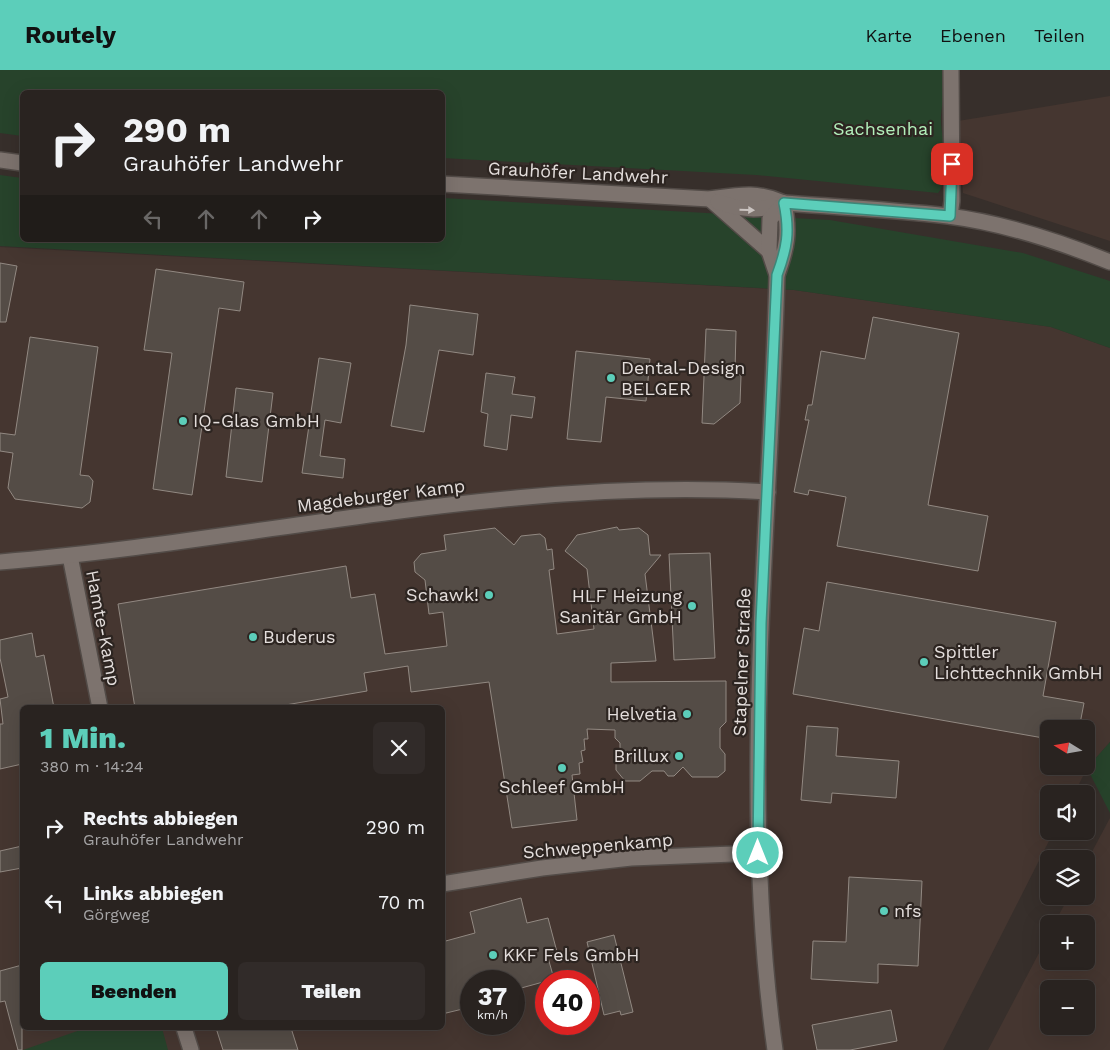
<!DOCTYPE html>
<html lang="de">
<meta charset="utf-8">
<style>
:root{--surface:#292320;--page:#312b29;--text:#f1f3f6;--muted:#a5a4a5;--line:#45403e;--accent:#5cceba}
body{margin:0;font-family:"Work Sans",sans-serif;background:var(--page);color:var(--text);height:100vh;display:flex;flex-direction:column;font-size:19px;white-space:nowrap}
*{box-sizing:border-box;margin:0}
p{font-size:16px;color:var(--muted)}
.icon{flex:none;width:28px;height:28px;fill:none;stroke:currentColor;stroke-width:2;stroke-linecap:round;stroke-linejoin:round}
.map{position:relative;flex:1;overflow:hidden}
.panel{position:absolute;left:20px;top:635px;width:425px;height:325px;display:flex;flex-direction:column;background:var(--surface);border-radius:8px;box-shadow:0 5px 20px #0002,0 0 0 1px var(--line)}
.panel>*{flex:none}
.guide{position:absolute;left:20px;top:20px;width:425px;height:152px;border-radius:8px;box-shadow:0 5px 20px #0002,0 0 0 1px var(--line);background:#292320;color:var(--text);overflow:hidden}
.needle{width:32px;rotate:281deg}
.controls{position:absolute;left:1040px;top:650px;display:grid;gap:10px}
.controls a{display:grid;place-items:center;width:55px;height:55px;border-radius:8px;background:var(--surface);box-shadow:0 5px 20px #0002,0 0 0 1px var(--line);font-size:25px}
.speed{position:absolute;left:460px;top:900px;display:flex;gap:10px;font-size:25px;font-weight:700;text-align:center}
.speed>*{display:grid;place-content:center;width:65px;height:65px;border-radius:50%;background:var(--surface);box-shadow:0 5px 20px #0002,0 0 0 1px var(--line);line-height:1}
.speed small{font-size:12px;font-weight:400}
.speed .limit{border:8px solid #d22;background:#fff;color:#111}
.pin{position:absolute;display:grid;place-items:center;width:42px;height:42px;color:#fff;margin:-21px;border-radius:10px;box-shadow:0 2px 8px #0006}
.me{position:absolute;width:55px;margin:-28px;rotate:0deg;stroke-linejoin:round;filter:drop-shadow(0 0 4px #0008)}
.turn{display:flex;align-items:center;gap:18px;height:105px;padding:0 20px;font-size:22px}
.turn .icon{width:65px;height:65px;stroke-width:2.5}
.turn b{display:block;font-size:35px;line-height:42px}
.lanes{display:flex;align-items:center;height:48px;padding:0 20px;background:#0003;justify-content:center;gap:25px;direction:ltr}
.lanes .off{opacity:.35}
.round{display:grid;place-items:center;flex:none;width:52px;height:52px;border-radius:8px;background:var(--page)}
.overview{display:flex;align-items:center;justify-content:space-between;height:85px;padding:0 20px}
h1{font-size:30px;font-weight:800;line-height:38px;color:var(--accent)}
.primary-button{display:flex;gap:10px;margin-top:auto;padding:10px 20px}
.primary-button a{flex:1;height:58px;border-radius:8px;background:var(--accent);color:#111;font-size:20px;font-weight:800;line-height:58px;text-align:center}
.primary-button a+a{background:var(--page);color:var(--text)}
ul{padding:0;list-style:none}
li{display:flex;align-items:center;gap:15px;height:75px;padding:0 20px}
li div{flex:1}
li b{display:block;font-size:19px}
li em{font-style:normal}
header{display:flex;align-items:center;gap:30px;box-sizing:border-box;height:70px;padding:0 25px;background:var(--accent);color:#111}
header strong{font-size:24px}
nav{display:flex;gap:28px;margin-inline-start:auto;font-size:18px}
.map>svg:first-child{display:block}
</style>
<header>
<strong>Routely</strong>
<nav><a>Karte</a><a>Ebenen</a><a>Teilen</a></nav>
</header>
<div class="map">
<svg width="1110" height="980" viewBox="0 0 1110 980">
<rect width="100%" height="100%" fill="#372f2b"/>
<g fill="#453630" fill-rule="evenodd">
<polygon points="1110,26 1110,171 963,123 958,51"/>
<path d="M0,177l794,43 257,37 59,21v394l-23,26 -13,26h-25v37h5l-111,219h-943zM22,638h420v320h-420zM1049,659h37v37h-37zM471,911h43v43h-43zM546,911h43v43h-43z"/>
<path d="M1110,748v232h-122l61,-116v27h37v-37h-32l15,-28h17v-33zM1049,919h37v37h-37z"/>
</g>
<g fill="#27432b">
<path d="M0,0h948c-2,15 -6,32 -7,46 -1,24 13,58 -3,77l-182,-18 -313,-17 -1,-66h-420v44l-22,-3z"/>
<polygon points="0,105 22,108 22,170 442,170 443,128 830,150 1023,183 1110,211 1110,278 1051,257 794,220 0,176"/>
<polygon points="1110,672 1110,743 1087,698"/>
<polygon points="86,958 162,958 168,980 23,980"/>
</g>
<g fill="#544c46" stroke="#928982">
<polygon points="0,193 17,196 6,252 0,252"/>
<polygon points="156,199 244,212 240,241 219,238 192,425 153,419 172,283 144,280"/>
<polygon points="410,235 478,244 473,285 439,280 424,362 391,356 406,275"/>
<polygon points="873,247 959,263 928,435 988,446 978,501 837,476 846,427 809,420 808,425 794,422 809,350 805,350 808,335 812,335 821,281 865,289"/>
<polygon points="706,259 736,261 735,301 741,306 740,333 714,354 702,353"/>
<polygon points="30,267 98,277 80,405 89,406 93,411 90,432 82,438 15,429 8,418 13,383 0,381 0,363 15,365"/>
<polygon points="576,281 650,289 646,331 606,327 601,372 567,369"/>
<polygon points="319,288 351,293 341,353 325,350 320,386 345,389 343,408 302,403"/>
<polygon points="486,303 515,307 512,324 535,327 532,348 511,345 507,380 484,376 488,344 481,342"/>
<polygon points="236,318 273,323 262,412 226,407"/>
<polygon points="617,457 619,460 639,458 648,465 650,485 661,485 645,504 656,591 611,593 611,612 726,611 726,652 720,658 720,678 725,684 725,701 718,707 692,707 683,697 674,706 668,706 664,701 652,701 640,711 625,711 616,700 616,689 620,685 620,673 615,668 615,660 587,659 588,669 584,669 585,680 581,681 583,692 579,693 580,704 572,705 577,750 512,758 489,612 411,622 408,596 364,603 367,621 268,638 135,638 118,534 346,496 351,528 375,524 385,584 447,576 443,542 429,544 425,510 415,502 414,492 421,484 446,480 444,465 495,458 514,475 521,466 540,464 545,468 547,480 552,479 554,499 549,500 557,564 594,559 587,499 565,481 577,465"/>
<polygon points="710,483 715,588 674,590 669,484"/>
<polygon points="827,512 1056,552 1043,626 1084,633 1079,659 1049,659 1049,669 793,624 804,558 819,561"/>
<polygon points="32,563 36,587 44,585 54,638 22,638 22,694 0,699 0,654 3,654 0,629 8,627 0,588 0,570"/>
<polygon points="807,656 838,658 836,686 899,691 896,728 832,723 831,733 801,730"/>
<polygon points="22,776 22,798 0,802 0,781"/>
<polygon points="849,807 922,811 918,896 878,894 878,913 811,909 813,871 846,872"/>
<polygon points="521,828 527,853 548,848 557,882 547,884 554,909 514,920 514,911 471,911 471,937 442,944 442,872 475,863 470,842"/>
<polygon points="614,865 633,942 621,945 620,941 604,945 587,872"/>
<polygon points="22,895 22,980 18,980 5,931 0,932 0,901"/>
<polygon points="891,940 897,971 850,980 817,980 812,955"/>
<polygon points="216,958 291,958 298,980 223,980"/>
</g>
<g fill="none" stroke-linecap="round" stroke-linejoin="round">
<defs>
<g id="minor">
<polyline points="0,90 22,93"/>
<path d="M442,114l268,15c29,-4 47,-8 74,4 55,4 110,7 164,13 56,7 110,25 162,46"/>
<polyline points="710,129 769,181"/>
<path d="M718,132c24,8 42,10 65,1"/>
<polyline points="950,146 952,131 951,0"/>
<polyline points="777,205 769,181 770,149 784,133"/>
<polyline points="70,486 100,638"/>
<path d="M0,492c256,-21 510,-86 768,-70"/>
<polyline points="442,814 542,798 631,788 759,783"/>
<polyline points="184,958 191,980"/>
<path d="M775,980c-36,-257 -5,-517 2,-775 10,-27 13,-43 7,-72"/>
</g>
</defs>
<use href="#minor" stroke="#524b47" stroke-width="18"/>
<use href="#minor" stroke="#7d736e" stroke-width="15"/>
</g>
<defs><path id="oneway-solid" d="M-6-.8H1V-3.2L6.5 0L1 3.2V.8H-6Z" transform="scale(1.25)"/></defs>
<use fill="#cac3c0" href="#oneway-solid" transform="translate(747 140) rotate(1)"/>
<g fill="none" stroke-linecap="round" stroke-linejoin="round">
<defs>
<path id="route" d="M758,783l3,-230 16,-348c10,-27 13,-43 7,-72l166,13 2,-52"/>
</defs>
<use href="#route" stroke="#3c8679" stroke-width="12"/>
<use href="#route" stroke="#5cceba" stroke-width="9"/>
</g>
<g fill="#5cceba" stroke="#2d2521" stroke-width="2">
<circle cx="611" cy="308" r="5"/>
<circle cx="183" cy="351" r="5"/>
<circle cx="489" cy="525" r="5"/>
<circle cx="692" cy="536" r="5"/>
<circle cx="253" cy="567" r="5"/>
<circle cx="924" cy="592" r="5"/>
<circle cx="687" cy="644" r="5"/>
<circle cx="679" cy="686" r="5"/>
<circle cx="562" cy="698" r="5"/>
<circle cx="884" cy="841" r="5"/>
<circle cx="493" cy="885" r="5"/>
</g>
<g text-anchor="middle" stroke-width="4.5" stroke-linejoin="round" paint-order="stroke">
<g font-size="18" fill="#b2efba" stroke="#2d2521">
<text x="883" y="65">Sachsenhai</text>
</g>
<g font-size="18" fill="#e4dedc" stroke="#2d2521">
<text transform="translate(578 103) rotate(3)" y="6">Grauhöfer Landwehr</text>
<text transform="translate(381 426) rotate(-7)" y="6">Magdeburger Kamp</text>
<text transform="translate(103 558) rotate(79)" y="6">Hamte-Kamp</text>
<text transform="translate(742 592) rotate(-88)" y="6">Stapelner Straße</text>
<text transform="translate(598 776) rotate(-5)" y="6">Schweppenkamp</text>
</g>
<g font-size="18" fill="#e4dedc" stroke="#2d2521" text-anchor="start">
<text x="621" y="304">Dental-Design<tspan x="621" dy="21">BELGER</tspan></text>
<text x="193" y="357">IQ-Glas GmbH</text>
<text x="479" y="531" text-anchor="end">Schawk!</text>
<text x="682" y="532" text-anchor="end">HLF Heizung<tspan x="682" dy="21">Sanitär GmbH</tspan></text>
<text x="263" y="573">Buderus</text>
<text x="934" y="588">Spittler<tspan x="934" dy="21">Lichttechnik GmbH</tspan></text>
<text x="677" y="650" text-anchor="end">Helvetia</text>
<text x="669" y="692" text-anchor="end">Brillux</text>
<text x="562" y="723" text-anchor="middle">Schleef GmbH</text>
<text x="894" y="847">nfs</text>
<text x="503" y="891">KKF Fels GmbH</text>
</g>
</g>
</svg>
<div class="controls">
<a><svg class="needle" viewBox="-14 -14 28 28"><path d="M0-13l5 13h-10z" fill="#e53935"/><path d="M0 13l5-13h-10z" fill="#a5a4a5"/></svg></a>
<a><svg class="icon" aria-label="sound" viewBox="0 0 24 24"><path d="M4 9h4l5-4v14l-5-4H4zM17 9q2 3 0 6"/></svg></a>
<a><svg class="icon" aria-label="layers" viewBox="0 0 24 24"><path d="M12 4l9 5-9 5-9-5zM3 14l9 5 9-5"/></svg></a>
<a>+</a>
<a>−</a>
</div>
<div class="speed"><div>37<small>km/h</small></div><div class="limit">40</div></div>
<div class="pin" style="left:952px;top:94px;background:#d93025"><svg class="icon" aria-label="arrive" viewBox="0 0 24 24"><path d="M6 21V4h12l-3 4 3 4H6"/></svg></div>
<svg class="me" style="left:758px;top:783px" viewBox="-20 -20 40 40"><circle r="17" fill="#5cceba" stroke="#fff" stroke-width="3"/><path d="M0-11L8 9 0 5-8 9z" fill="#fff"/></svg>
<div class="guide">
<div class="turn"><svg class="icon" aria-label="right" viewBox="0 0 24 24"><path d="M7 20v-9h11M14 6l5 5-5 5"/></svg><div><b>290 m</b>Grauhöfer Landwehr</div></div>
<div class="lanes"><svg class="icon off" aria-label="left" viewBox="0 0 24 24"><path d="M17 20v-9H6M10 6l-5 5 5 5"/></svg><svg class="icon off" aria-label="ahead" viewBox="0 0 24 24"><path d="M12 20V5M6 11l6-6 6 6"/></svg><svg class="icon off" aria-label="ahead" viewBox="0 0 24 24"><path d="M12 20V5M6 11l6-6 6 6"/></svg><svg class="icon" aria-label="right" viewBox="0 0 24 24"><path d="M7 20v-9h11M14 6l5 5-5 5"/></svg></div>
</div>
<section class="panel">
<div class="overview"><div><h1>1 Min.</h1><p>380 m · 14:24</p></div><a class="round"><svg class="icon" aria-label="close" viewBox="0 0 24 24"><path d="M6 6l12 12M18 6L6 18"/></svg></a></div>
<ul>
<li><svg class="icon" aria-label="right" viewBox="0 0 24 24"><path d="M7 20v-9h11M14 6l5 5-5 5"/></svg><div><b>Rechts abbiegen</b><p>Grauhöfer Landwehr</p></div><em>290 m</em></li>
<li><svg class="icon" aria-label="left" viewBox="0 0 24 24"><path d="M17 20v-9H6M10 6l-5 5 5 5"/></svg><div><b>Links abbiegen</b><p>Görgweg</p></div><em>70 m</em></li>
</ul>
<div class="primary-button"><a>Beenden</a><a>Teilen</a></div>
</section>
</div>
